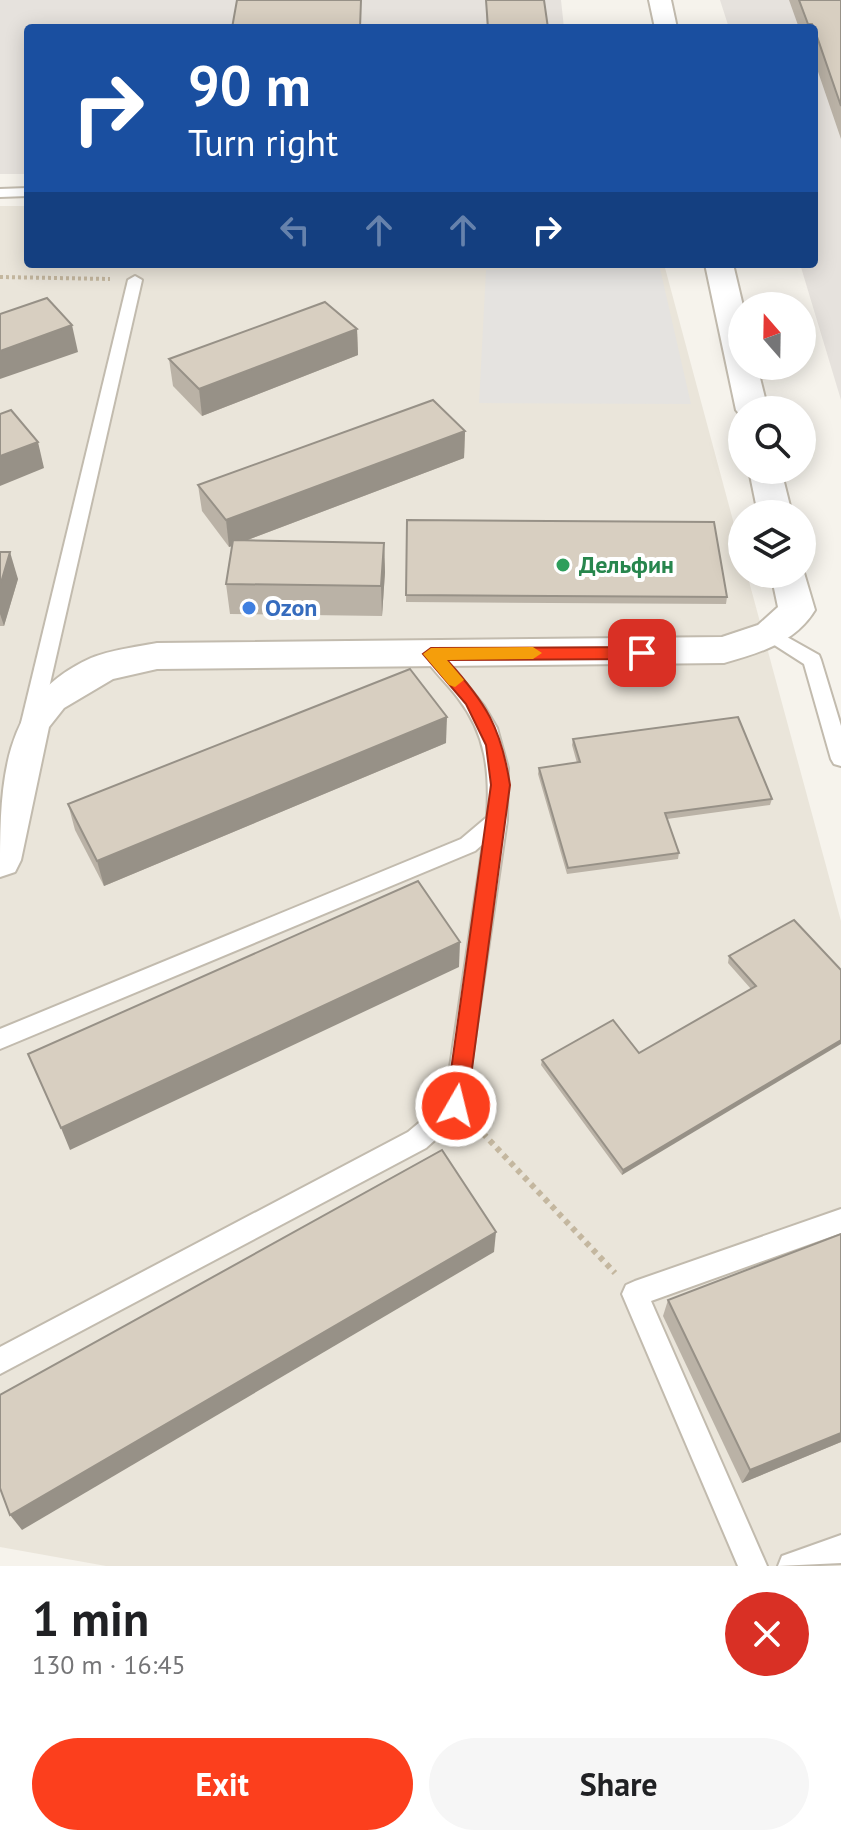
<!DOCTYPE html>
<meta charset="utf-8">
<style>
:root{--surface:#fff;--page:#f6f6f6;--text:#202124;--muted:#757577;--accent:#fc3f1d}
body{margin:0;font-family:"PT Sans",sans-serif;background:var(--page);color:var(--text);height:100vh;display:flex;flex-direction:column;font-size:30px;white-space:nowrap}
*{box-sizing:border-box;margin:0}
p{font-size:26px;color:var(--muted)}
.icon{flex:none;width:44px;height:44px;fill:none;stroke:currentColor;stroke-width:2;stroke-linecap:round;stroke-linejoin:round}
.map{position:relative;height:1566px;overflow:hidden}
.drawer{display:flex;flex-direction:column;background:var(--surface);flex:1}
.drawer>*{flex:none}
.guide{position:absolute;left:24px;top:24px;width:794px;height:244px;border-radius:8px;box-shadow:0 4px 20px #0003;background:#1a4fa0;color:#fff;overflow:hidden}
.needle{width:52px;rotate:340deg}
.tools{position:absolute;left:728px;top:292px;display:grid;gap:16px}
.tools a{display:grid;place-items:center;width:88px;height:88px;border-radius:50%;background:var(--surface);box-shadow:0 4px 20px #0003;font-size:40px}
.pin{position:absolute;display:grid;place-items:center;width:68px;height:68px;color:#fff;margin:-34px;border-radius:16px;box-shadow:0 4px 12px #0006}
.me{position:absolute;width:88px;margin:-44px;rotate:8deg;stroke-linejoin:round;filter:drop-shadow(0 0 6px #0008)}
.turn{display:flex;align-items:center;gap:28px;height:168px;padding:0 32px;font-size:36px}
.turn .icon{width:104px;height:104px;stroke-width:2.5}
.turn b{display:block;font-size:56px;line-height:68px}
.lanes{display:flex;align-items:center;height:76px;padding:0 32px;background:#0003;justify-content:center;gap:40px;direction:ltr}
.lanes .off{opacity:.35}
.round{display:grid;place-items:center;flex:none;width:84px;height:84px;border-radius:42px;background:var(--page)}
.summary{display:flex;align-items:center;justify-content:space-between;height:136px;padding:0 32px}
h1{font-size:48px;font-weight:800;line-height:60px}
.button{display:flex;gap:16px;margin-top:auto;padding:16px 32px}
.button a{flex:1;height:92px;border-radius:48px;background:var(--accent);color:#fff;font-size:32px;font-weight:800;line-height:92px;text-align:center}
.button a+a{background:var(--page);color:var(--text)}
.map>svg:first-child{display:block}
</style>
<div class="map">
<svg width="841" height="1566" viewBox="0 0 841 1566">
<rect width="100%" height="100%" fill="#f6f3ec"/>
<polygon fill="#eae5da" points="0,206 28,206 28,264 664,264 742,554 742,574 747,574 841,921 841,1566 106,1566 0,1547"/>
<g fill="#e6e2dd">
<polygon points="0,0 561,0 564,28 28,28 28,174 0,174"/>
<polygon points="720,0 841,0 841,400 800,264 814,264 814,28 729,28"/>
</g>
<polygon fill="#e5e3e0" points="659,264 691,404 479,403 486,270"/>
<g fill="none" stroke-linecap="round" stroke-linejoin="round">
<defs>
<g id="lane">
<polygon points="28,188 28,196 0,197 0,189"/>
<polygon points="135,276 142,280 41,723 31,730 21,723 128,280"/>
<polygon points="771,628 819,655 821,660 841,726 841,766 834,764 831,759 804,664 765,639 762,634 765,629"/>
<path d="M431,647l7,2 46,57 13,22 11,40 -1,52 -43,294 -38,34 -426,226v-27l408,-215 37,-31 38,-257 -8,7 -475,198v-20l461,-190 26,-22c3,-45 -1,-83 -29,-119 -11,-15 -26,-28 -36,-44z"/>
<polygon points="841,1209 841,1233 651,1301 767,1566 738,1566 622,1294 626,1285 635,1281"/>
<polygon points="841,1535 841,1563 778,1566 782,1556"/>
</g>
<g id="street">
<polygon points="649,0 671,0 677,28 655,28"/>
<polygon points="705,264 733,264 743,306 742,366 757,366 768,410 742,410 742,417 736,410"/>
<polygon points="749,470 781,470 792,514 758,514"/>
<path d="M802,566l13,44c-20,33 -56,43 -91,53l-567,6 -44,10 -49,29 -15,19 -28,133 -6,12 -15,5c0,-94 0,-178 91,-219 20,-8 44,-11 66,-15l565,-6 36,-12 20,-18 -7,-33h31z"/>
</g>
</defs>
<use href="#lane" stroke="#c2bbae" stroke-width="4"/>
<use href="#street" stroke="#c2bbae" stroke-width="4"/>
<polyline stroke="#c4b79f" stroke-width="4" stroke-dasharray="3 3" stroke-linecap="butt" points="0,277 110,279"/>
<polyline stroke="#c4b79f" stroke-width="6" stroke-dasharray="5 5" stroke-linecap="butt" points="476,1126 615,1273"/>
<use href="#lane" fill="#fff" fill-rule="evenodd"/>
<use href="#street" fill="#fff" fill-rule="evenodd"/>
</g>
<g fill="#bab2a6">
<polygon points="486,0 548,28 487,28"/>
<polygon points="789,0 841,0 841,139 814,60 814,28 799,28"/>
<polygon points="357,329 358,355 202,416 173,386 169,359"/>
<polygon points="465,431 464,458 245,541 384,543 385,572 382,616 230,614 226,584 232,546 229,547 202,511 198,485"/>
<polygon points="407,520 727,597 726,604 406,602"/>
<polygon points="0,552 18,579 4,626 0,626"/>
<polygon points="573,739 772,799 770,805 667,819 679,853 678,859 567,874 538,774 539,768 577,763 572,745"/>
<polygon points="446,743 104,886 75,830 68,804"/>
<polygon points="729,956 841,970 622,1175 541,1065 542,1060 639,1053 751,989 728,963"/>
<polygon points="841,1234 841,1442 742,1483 663,1316 668,1300"/>
</g>
<g fill="#979187">
<polygon points="72,325 78,352 0,379 0,351"/>
<polygon points="357,329 358,355 202,416 199,389"/>
<polygon points="465,431 464,458 229,547 226,520"/>
<polygon points="38,442 44,468 0,486 0,456"/>
<polygon points="384,543 385,572 382,616 381,586"/>
<polygon points="10,552 18,579 4,626 0,614 0,586"/>
<polygon points="447,717 446,743 104,886 97,861"/>
<polygon points="460,942 459,967 70,1150 61,1128"/>
<polygon points="841,1040 841,1044 622,1175 623,1170"/>
<polygon points="496,1232 494,1252 22,1530 10,1515"/>
<polygon points="841,1433 841,1442 742,1483 750,1470"/>
</g>
<g fill="#d8cfc1" stroke="#979187" stroke-width="2">
<polygon points="237,0 361,0 360,28 232,28"/>
<polygon points="486,0 544,0 548,28 488,28"/>
<polygon points="799,0 841,0 841,106 814,28 812,24 808,24"/>
<polygon points="47,298 72,325 0,351 0,314"/>
<polygon points="325,302 357,329 199,389 169,359"/>
<polygon points="433,400 465,431 226,520 198,485"/>
<polygon points="11,410 38,442 0,456 0,414"/>
<polygon points="407,520 714,522 727,597 406,595"/>
<polygon points="233,540 384,543 381,586 226,584"/>
<polygon points="0,552 10,552 0,586"/>
<polygon points="410,669 447,717 97,861 68,804"/>
<polygon points="738,717 772,799 665,813 679,853 568,868 539,768 580,762 573,739"/>
<polygon points="418,881 460,942 61,1128 28,1054"/>
<polygon points="794,920 841,970 841,1040 623,1170 542,1060 613,1020 639,1053 756,986 729,956"/>
<polygon points="442,1150 496,1232 10,1515 0,1488 0,1395"/>
<polygon points="841,1234 841,1433 750,1470 668,1300"/>
</g>
<path fill="#fc3f1d" stroke="#a42913" stroke-width="2" d="M642,647l8,6 -8,6 -195,1c39,43 54,67 63,125l-43,321 -3,7 -8,2 -7,-2 -3,-7 45,-321 -5,-40 -20,-41 -43,-50 8,-6z"/>
<polygon fill="#f59e0b" points="533,647 542,653 533,659 447,660 464,680 455,687 449,685 423,654 431,648"/>
<circle fill="#2e9e5b" stroke="#fff" stroke-width="3" cx="563" cy="565" r="8"/>
<circle fill="#3f7fe0" stroke="#fff" stroke-width="3" cx="249" cy="608" r="8"/>
<g text-anchor="middle" stroke-width="8" stroke-linejoin="round" paint-order="stroke">
<g font-size="24" font-weight="bold" fill="#27864d" stroke="#fff" text-anchor="start">
<text x="579" y="573">Дельфин</text>
</g>
<g font-size="24" font-weight="bold" fill="#366cbe" stroke="#fff" text-anchor="start">
<text x="265" y="616">Ozon</text>
</g>
</g>
</svg>
<div class="tools">
<a><svg class="needle" viewBox="-14 -14 28 28"><path d="M0-13l5 13h-10z" fill="#e53935"/><path d="M0 13l5-13h-10z" fill="#757577"/></svg></a>
<a><svg class="icon" aria-label="search" viewBox="0 0 24 24"><circle cx="10" cy="10" r="6"/><path d="M15 15l6 6"/></svg></a>
<a><svg class="icon" aria-label="layers" viewBox="0 0 24 24"><path d="M12 4l9 5-9 5-9-5zM3 14l9 5 9-5"/></svg></a>
</div>
<div class="pin" style="left:642px;top:653px;background:#d93025"><svg class="icon" aria-label="arrive" viewBox="0 0 24 24"><path d="M6 21V4h12l-3 4 3 4H6"/></svg></div>
<svg class="me" style="left:456px;top:1106px" viewBox="-20 -20 40 40"><circle r="17" fill="#fc3f1d" stroke="#fff" stroke-width="3"/><path d="M0-11L8 9 0 5-8 9z" fill="#fff"/></svg>
<div class="guide">
<div class="turn"><svg class="icon" aria-label="right" viewBox="0 0 24 24"><path d="M7 20v-9h11M14 6l5 5-5 5"/></svg><div><b>90 m</b>Turn right</div></div>
<div class="lanes"><svg class="icon off" aria-label="left" viewBox="0 0 24 24"><path d="M17 20v-9H6M10 6l-5 5 5 5"/></svg><svg class="icon off" aria-label="ahead" viewBox="0 0 24 24"><path d="M12 20V5M6 11l6-6 6 6"/></svg><svg class="icon off" aria-label="ahead" viewBox="0 0 24 24"><path d="M12 20V5M6 11l6-6 6 6"/></svg><svg class="icon" aria-label="right" viewBox="0 0 24 24"><path d="M7 20v-9h11M14 6l5 5-5 5"/></svg></div>
</div>
</div>
<section class="drawer">
<div class="summary"><div><h1>1 min</h1><p>130 m · 16:45</p></div><a class="round" style="background:#d93025;color:#fff"><svg class="icon" aria-label="close" viewBox="0 0 24 24"><path d="M6 6l12 12M18 6L6 18"/></svg></a></div>
<div class="button"><a>Exit</a><a>Share</a></div>
</section>
